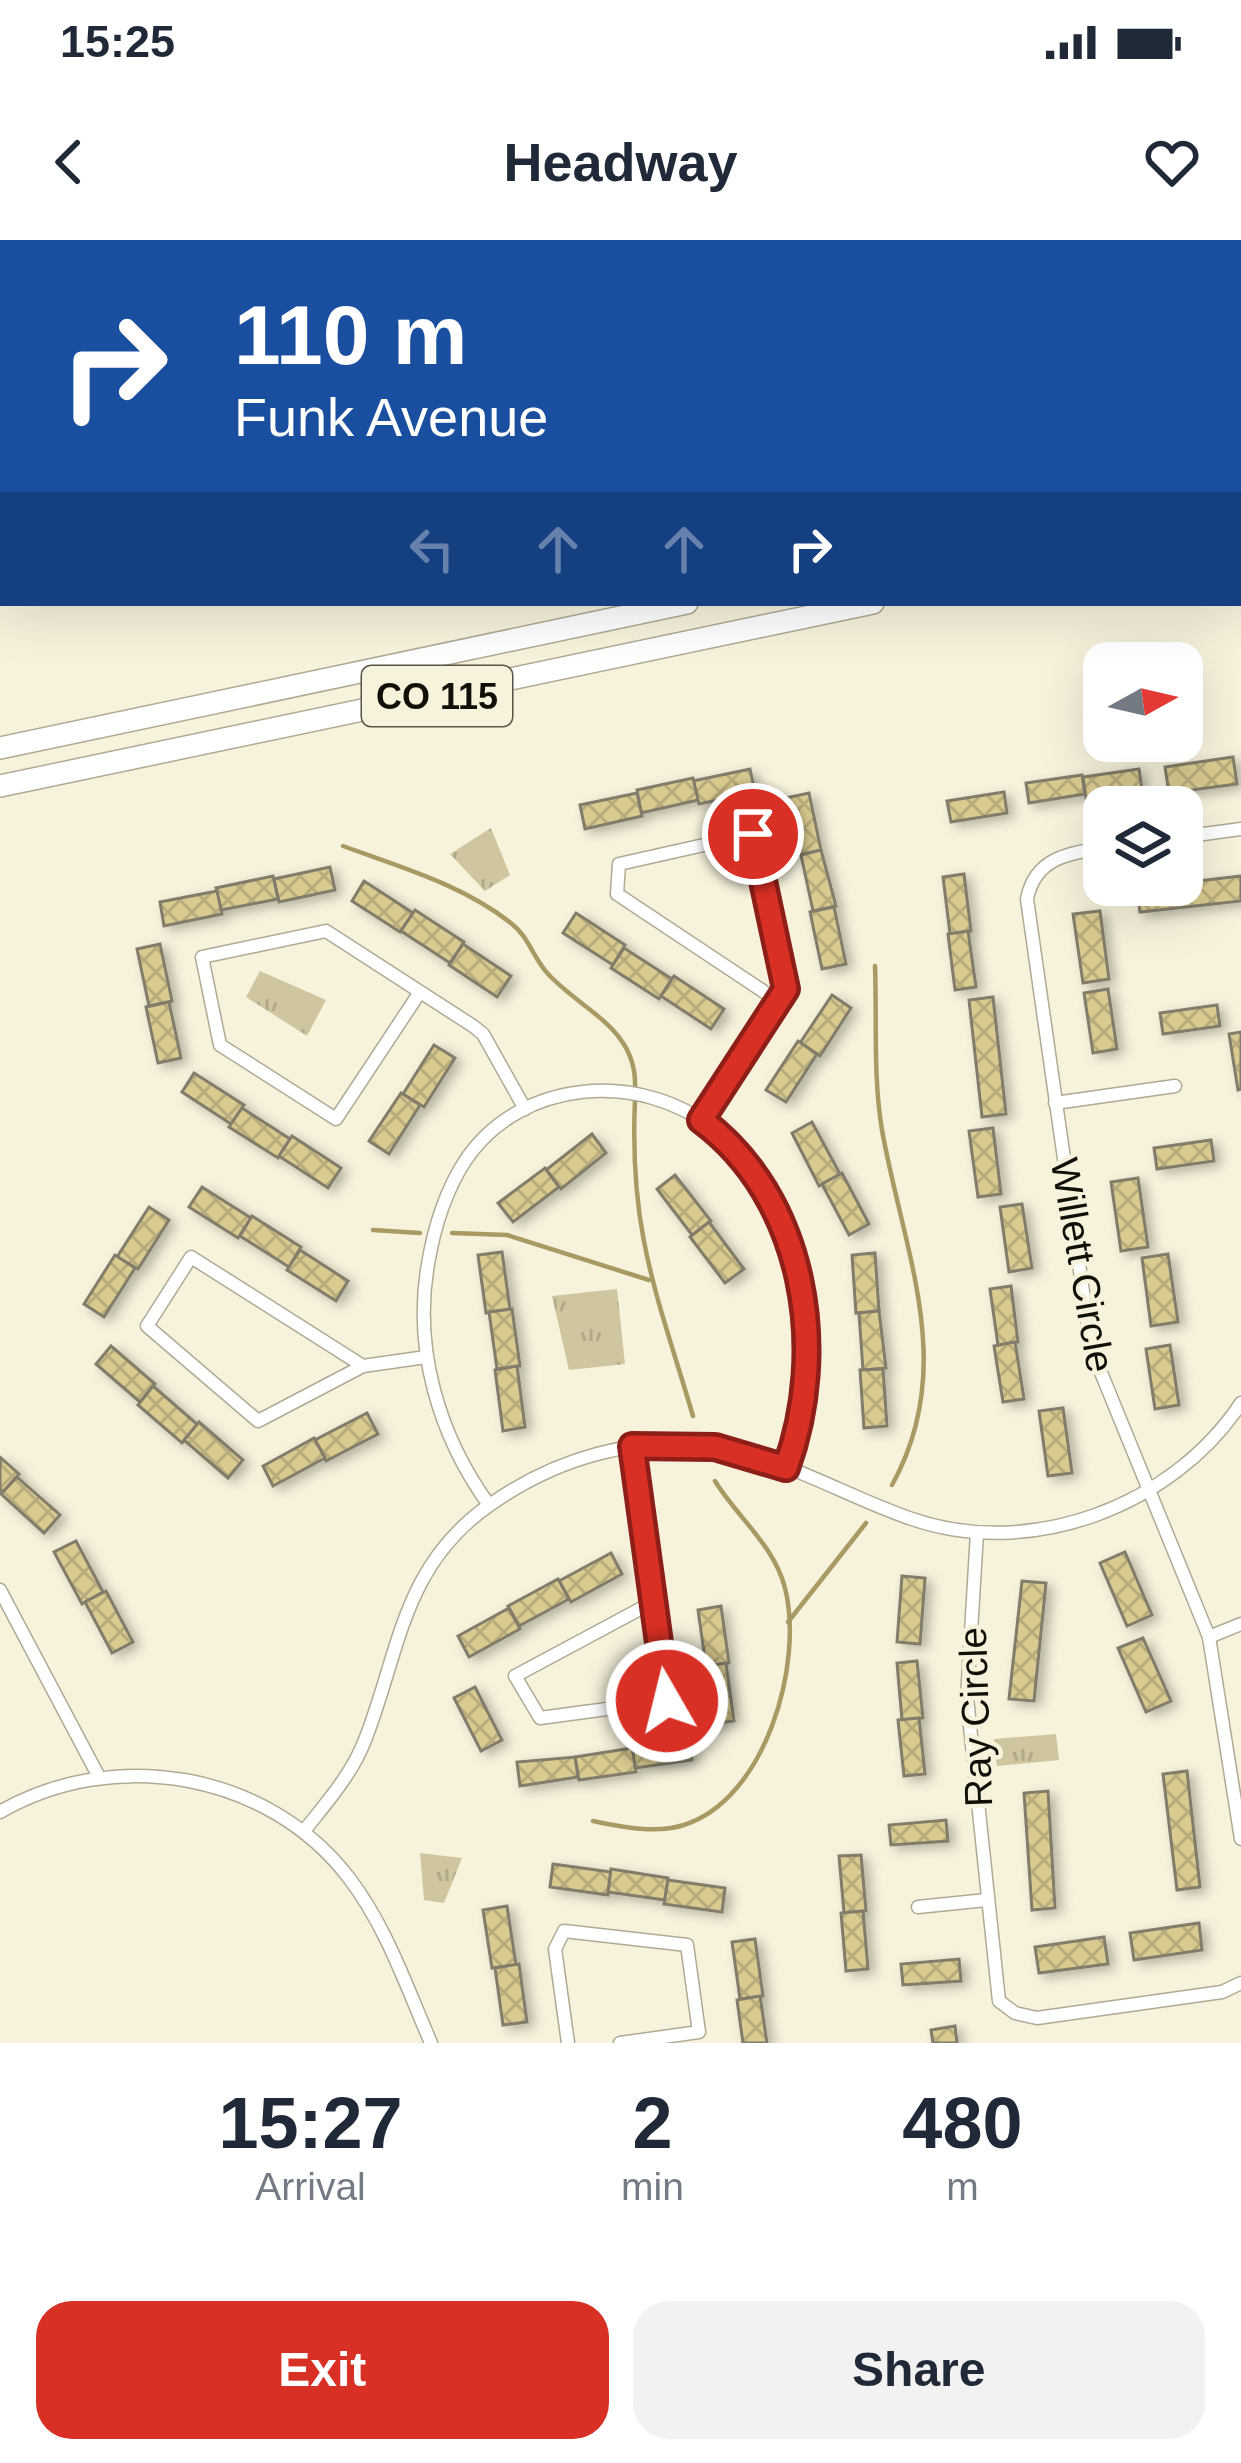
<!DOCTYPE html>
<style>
:root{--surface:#fff;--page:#f2f2f3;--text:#1f2937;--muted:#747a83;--accent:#d93025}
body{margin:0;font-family:Arial,sans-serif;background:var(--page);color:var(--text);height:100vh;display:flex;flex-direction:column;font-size:45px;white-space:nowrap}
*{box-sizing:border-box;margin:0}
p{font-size:39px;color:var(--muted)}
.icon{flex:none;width:66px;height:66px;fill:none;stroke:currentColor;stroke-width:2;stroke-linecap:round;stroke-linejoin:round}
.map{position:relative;height:1803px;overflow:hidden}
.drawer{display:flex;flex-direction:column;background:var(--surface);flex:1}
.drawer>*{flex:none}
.banner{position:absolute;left:0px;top:0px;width:1242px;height:366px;box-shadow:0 12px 48px #0002;background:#1a4fa0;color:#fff;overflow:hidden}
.needle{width:78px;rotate:82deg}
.controls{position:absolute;left:1083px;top:402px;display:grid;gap:24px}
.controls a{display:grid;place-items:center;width:120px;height:120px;border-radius:24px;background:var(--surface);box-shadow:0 12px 48px #0002;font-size:60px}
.pin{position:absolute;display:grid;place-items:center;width:102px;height:102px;color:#fff;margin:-51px;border:6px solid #fff;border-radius:50%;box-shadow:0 3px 12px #0007}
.me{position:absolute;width:132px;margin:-66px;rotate:352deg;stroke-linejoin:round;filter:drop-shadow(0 0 9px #0008)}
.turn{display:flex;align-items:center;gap:42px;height:252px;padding:0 36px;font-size:54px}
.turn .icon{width:156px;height:156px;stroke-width:2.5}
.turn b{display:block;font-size:84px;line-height:102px}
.lanes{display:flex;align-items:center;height:114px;padding:0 36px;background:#0003;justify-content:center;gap:60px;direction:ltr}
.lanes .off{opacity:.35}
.eta{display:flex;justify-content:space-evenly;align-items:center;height:204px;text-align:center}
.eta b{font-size:72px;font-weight:800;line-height:84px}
.button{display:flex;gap:24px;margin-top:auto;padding:24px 36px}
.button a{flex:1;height:138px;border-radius:36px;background:var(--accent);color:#fff;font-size:48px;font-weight:800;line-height:138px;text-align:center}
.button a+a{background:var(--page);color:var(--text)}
.status{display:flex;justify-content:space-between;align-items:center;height:84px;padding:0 60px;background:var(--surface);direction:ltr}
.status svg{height:33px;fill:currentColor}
header{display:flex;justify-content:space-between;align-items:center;height:156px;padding:0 36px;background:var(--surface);font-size:54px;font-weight:800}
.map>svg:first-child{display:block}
</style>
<div class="status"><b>15:25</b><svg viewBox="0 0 49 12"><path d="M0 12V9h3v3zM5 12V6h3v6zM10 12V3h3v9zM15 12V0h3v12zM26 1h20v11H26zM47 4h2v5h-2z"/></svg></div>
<header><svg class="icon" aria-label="back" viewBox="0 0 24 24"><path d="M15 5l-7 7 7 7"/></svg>Headway<svg class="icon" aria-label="heart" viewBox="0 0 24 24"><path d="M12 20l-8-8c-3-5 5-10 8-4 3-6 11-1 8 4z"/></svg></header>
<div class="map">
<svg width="1241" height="1803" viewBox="0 0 1241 1803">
<defs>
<pattern id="park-tufts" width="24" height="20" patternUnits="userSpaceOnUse" patternTransform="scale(3)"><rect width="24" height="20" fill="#cfc69f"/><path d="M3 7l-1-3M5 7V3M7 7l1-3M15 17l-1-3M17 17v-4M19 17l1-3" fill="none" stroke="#b1a987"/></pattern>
<pattern id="building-cross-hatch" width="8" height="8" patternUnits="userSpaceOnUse" patternTransform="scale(3)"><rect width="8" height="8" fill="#d9ca90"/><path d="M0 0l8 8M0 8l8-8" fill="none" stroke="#b9ac7b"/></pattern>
<filter id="shadow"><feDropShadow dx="6" dy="4" stdDeviation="6" flood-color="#0004"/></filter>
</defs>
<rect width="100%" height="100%" fill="#f7f2dc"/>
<g fill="url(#park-tufts)">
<polygon points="491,588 510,635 485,651 450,614"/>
<polygon points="260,731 326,760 307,796 246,757"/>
<polygon points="617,1049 625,1124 569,1130 552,1056"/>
<polygon points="1056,1494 1059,1520 997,1526 994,1499"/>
<polygon points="420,1613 462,1618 444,1663 424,1660"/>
</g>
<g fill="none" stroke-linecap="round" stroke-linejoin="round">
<g stroke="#a89a62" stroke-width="4.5">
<path d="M343,606c57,21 121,39 169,78 18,14 22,37 38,52 36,37 88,54 85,113"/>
<path d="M875,726c2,54 -2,111 7,164 22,124 76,236 10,355"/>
<path d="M635,860c-6,132 22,194 58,316"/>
<polyline points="373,990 420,993"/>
<polyline points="452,993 507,995 649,1040"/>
<polyline points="788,1382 866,1283"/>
<path d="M593,1581c30,6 62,13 91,4 82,-26 120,-162 101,-237 -11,-43 -48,-71 -70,-107"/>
</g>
</g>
<g fill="url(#building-cross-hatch)" stroke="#827d6a" stroke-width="3" filter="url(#shadow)">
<polygon points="1233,517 1237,544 1169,553 1165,527"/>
<polygon points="750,529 755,552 699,564 693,541"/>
<polygon points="1139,529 1142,550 1086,558 1083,537"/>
<polygon points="1082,535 1085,554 1029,563 1026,543"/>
<polygon points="693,538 698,560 641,573 637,550"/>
<polygon points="1004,552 1007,573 951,582 947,561"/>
<polygon points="637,553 642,576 585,589 580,565"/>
<polygon points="809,553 821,610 798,615 786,558"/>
<polygon points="821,610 836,666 813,671 801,615"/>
<polygon points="330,627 335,650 279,662 274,639"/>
<polygon points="964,634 971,691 950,694 943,637"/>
<polygon points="273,636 278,659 221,670 216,648"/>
<polygon points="1241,636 1241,661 1140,672 1137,648"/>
<polygon points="364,641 413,673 400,692 352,661"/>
<polygon points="217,651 222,674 164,686 160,662"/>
<polygon points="834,667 846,724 822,729 810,672"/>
<polygon points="415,670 464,702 450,723 401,691"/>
<polygon points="1100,671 1109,739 1083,743 1073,674"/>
<polygon points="576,673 625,705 613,725 563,693"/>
<polygon points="968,691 976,747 955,750 948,694"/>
<polygon points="160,704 172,761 149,766 137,709"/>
<polygon points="463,704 511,736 497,757 449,725"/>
<polygon points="624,708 672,739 659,759 611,728"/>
<polygon points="674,736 724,769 711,789 661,756"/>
<polygon points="1108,749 1117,809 1093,813 1084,753"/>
<polygon points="832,755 851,768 820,816 800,803"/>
<polygon points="993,757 1006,874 982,877 969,760"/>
<polygon points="169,762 181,818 158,823 146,767"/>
<polygon points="1217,765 1220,786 1163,794 1160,773"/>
<polygon points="1241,792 1241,849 1238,850 1229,794"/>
<polygon points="798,801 817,814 786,862 766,850"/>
<polygon points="434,805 455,818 424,867 403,854"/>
<polygon points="194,833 244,865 231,884 182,852"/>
<polygon points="401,853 420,865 389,914 369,901"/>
<polygon points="242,868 290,899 278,918 229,887"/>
<polygon points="812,882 840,934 819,946 792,893"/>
<polygon points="993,888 1001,954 978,957 969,891"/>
<polygon points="592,894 606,913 561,949 546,930"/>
<polygon points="292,896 341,928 328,948 279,916"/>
<polygon points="1211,900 1214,921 1157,929 1154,908"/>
<polygon points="545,928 559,947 513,982 498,963"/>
<polygon points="842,933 869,984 849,995 822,944"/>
<polygon points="675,935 711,981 692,995 657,949"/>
<polygon points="1138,938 1148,1007 1121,1011 1111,942"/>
<polygon points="202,947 251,978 238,998 189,967"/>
<polygon points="1022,964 1032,1028 1009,1032 1000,967"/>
<polygon points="149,967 169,980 138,1029 117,1017"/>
<polygon points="252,976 301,1007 289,1027 240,996"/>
<polygon points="709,982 744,1029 725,1043 690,997"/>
<polygon points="300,1010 348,1041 336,1061 287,1030"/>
<polygon points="502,1012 510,1069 486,1073 478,1015"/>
<polygon points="875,1013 879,1071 856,1073 852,1015"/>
<polygon points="1168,1014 1178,1082 1151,1086 1142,1018"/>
<polygon points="115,1015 135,1028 104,1077 84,1064"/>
<polygon points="1011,1046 1018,1102 998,1105 990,1049"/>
<polygon points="512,1069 520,1126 497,1129 489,1072"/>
<polygon points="879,1071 886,1128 863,1130 859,1073"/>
<polygon points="1015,1102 1024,1159 1003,1162 994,1106"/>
<polygon points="1170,1105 1179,1165 1155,1169 1146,1109"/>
<polygon points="111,1106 155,1144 140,1162 96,1124"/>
<polygon points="517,1126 525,1187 503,1191 495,1130"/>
<polygon points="883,1129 887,1186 864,1188 860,1130"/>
<polygon points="153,1146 198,1185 182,1203 138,1165"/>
<polygon points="1063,1168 1072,1233 1048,1236 1039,1171"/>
<polygon points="367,1173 378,1194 326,1221 315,1200"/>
<polygon points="199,1182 243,1220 228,1238 184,1200"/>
<polygon points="314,1198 325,1218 273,1246 263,1226"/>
<polygon points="0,1217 19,1234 3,1252 0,1250"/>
<polygon points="17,1237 60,1275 44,1293 1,1254"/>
<polygon points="76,1301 103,1352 82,1364 54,1312"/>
<polygon points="1125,1312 1152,1375 1127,1386 1100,1323"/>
<polygon points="611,1313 622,1334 571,1362 559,1341"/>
<polygon points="902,1336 925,1338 920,1404 897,1402"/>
<polygon points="558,1339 569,1359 519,1386 508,1366"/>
<polygon points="1022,1341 1046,1343 1034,1461 1009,1459"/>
<polygon points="106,1351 133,1402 112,1413 85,1362"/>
<polygon points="721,1366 729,1423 706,1426 698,1370"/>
<polygon points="509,1368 520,1389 469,1417 458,1396"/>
<polygon points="1143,1398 1171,1461 1146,1472 1118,1408"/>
<polygon points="917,1421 923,1478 902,1480 897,1423"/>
<polygon points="726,1423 734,1481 711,1484 703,1427"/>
<polygon points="475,1447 502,1500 481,1511 454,1458"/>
<polygon points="919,1478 925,1534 904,1536 898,1480"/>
<polygon points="689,1497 692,1520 635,1528 632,1506"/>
<polygon points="632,1508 636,1532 579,1540 575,1517"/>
<polygon points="575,1517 578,1537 520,1546 517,1522"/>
<polygon points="1187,1531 1200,1647 1177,1650 1163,1534"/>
<polygon points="1048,1551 1055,1668 1032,1670 1024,1553"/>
<polygon points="946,1580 948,1601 891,1605 889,1585"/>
<polygon points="861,1615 866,1671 844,1673 839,1616"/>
<polygon points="553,1624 611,1632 608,1655 550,1647"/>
<polygon points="611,1629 668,1638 665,1660 608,1652"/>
<polygon points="668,1640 725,1648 722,1672 664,1664"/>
<polygon points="507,1666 516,1725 492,1728 483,1670"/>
<polygon points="863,1671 868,1729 846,1731 841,1673"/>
<polygon points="1199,1683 1202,1710 1134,1720 1130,1693"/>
<polygon points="1104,1697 1108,1724 1039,1733 1035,1707"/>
<polygon points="755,1699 763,1756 740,1759 732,1702"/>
<polygon points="959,1719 961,1741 903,1745 901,1724"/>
<polygon points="519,1724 527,1782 503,1785 495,1728"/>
<polygon points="760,1756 767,1803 743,1803 737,1760"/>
<polygon points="955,1786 957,1803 933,1803 931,1790"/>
</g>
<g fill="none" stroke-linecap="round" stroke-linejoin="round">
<defs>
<g id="street">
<polyline points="729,3 730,0"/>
<polyline points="0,235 3,238"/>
<polyline points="0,267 3,264"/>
<polyline points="1182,597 1241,589"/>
<path d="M1104,608c-36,5 -69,10 -77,51l64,449 118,289 32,202"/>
<polyline points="420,752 336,879 220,805 202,717 326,691 473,786 483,794 525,869"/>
<polyline points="1055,863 1175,846"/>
<polyline points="701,880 786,749 753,594 619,624 617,654 778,761"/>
<polyline points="363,1126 258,1181 147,1086 191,1017 363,1126 426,1117"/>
<polyline points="632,1206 666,1461 540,1478 515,1436 653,1362"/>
<path d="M489,1265c-50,-69 -76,-156 -61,-241 6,-36 17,-72 37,-103 55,-83 176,-91 250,-31 96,77 111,230 71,338"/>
<polyline points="977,1293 967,1458 999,1761 1015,1773 1037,1778 1222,1752 1241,1743"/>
<polyline points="0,1350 99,1537"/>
<polyline points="1209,1397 1241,1384"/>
<path d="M0,1572c114,-66 268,-40 349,66 37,48 58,110 82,165"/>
<path d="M304,1591c23,-29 48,-57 61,-91 35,-89 37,-175 126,-236 66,-46 144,-69 225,-57 69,11 131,50 196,72 119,41 261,-13 329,-116"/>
<polyline points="918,1667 986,1660"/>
<polyline points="568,1803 555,1709 564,1691 687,1705 699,1792 620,1803"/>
</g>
<g id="highway">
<polyline points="1239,244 1241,243"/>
<polyline points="1239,287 1241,287"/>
<polyline points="0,508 687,363"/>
<polyline points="0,546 873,363"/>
</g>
</defs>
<use href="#street" stroke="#afaa95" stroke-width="15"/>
<use href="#highway" stroke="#afaa95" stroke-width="24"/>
<use href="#street" stroke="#fff" stroke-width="12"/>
<use href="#highway" stroke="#fff" stroke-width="21"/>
</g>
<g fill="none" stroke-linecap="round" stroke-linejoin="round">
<defs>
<path id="route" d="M667,1461l-35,-255 83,1 71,21c43,-118 20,-270 -85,-348l85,-131 -33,-155"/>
</defs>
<use href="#route" stroke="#8d1f18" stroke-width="30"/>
<use href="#route" stroke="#d93025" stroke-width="21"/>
</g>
<g text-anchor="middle" stroke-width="9" stroke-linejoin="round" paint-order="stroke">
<rect fill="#f7f2dc" stroke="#565348" stroke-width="3" x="362" y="426" width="150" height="60" rx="9"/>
<g font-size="36" font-weight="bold" fill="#110f08">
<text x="437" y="469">CO 115</text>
</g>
<g font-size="39" fill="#110f08" stroke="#f7f2dc">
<text transform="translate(1083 1025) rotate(80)" y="14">Willett Circle</text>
<text transform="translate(975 1477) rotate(-92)" y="14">Ray Circle</text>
</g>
</g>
</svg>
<div class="controls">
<a><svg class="needle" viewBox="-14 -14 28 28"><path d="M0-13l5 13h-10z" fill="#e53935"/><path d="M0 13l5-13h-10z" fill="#747a83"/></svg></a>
<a><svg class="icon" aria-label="layers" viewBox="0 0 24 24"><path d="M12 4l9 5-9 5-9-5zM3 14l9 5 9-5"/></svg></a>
</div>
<div class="pin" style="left:753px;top:594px;background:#d93025"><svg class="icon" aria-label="arrive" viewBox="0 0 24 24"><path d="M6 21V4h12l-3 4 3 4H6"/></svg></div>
<svg class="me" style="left:667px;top:1461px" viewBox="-20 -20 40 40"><circle r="17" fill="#d93025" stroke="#fff" stroke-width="3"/><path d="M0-11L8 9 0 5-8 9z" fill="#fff"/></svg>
<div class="banner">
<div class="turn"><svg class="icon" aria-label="right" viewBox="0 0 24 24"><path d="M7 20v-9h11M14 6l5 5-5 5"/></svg><div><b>110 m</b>Funk Avenue</div></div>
<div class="lanes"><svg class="icon off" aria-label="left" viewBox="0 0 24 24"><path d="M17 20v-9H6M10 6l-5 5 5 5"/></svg><svg class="icon off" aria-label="ahead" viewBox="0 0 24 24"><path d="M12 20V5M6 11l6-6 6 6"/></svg><svg class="icon off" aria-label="ahead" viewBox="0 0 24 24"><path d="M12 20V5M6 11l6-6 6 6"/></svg><svg class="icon" aria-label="right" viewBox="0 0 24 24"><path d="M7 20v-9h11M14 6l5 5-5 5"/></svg></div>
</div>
</div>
<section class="drawer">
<div class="eta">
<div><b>15:27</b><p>Arrival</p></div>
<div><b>2</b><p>min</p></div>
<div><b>480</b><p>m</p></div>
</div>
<div class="button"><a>Exit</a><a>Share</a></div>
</section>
